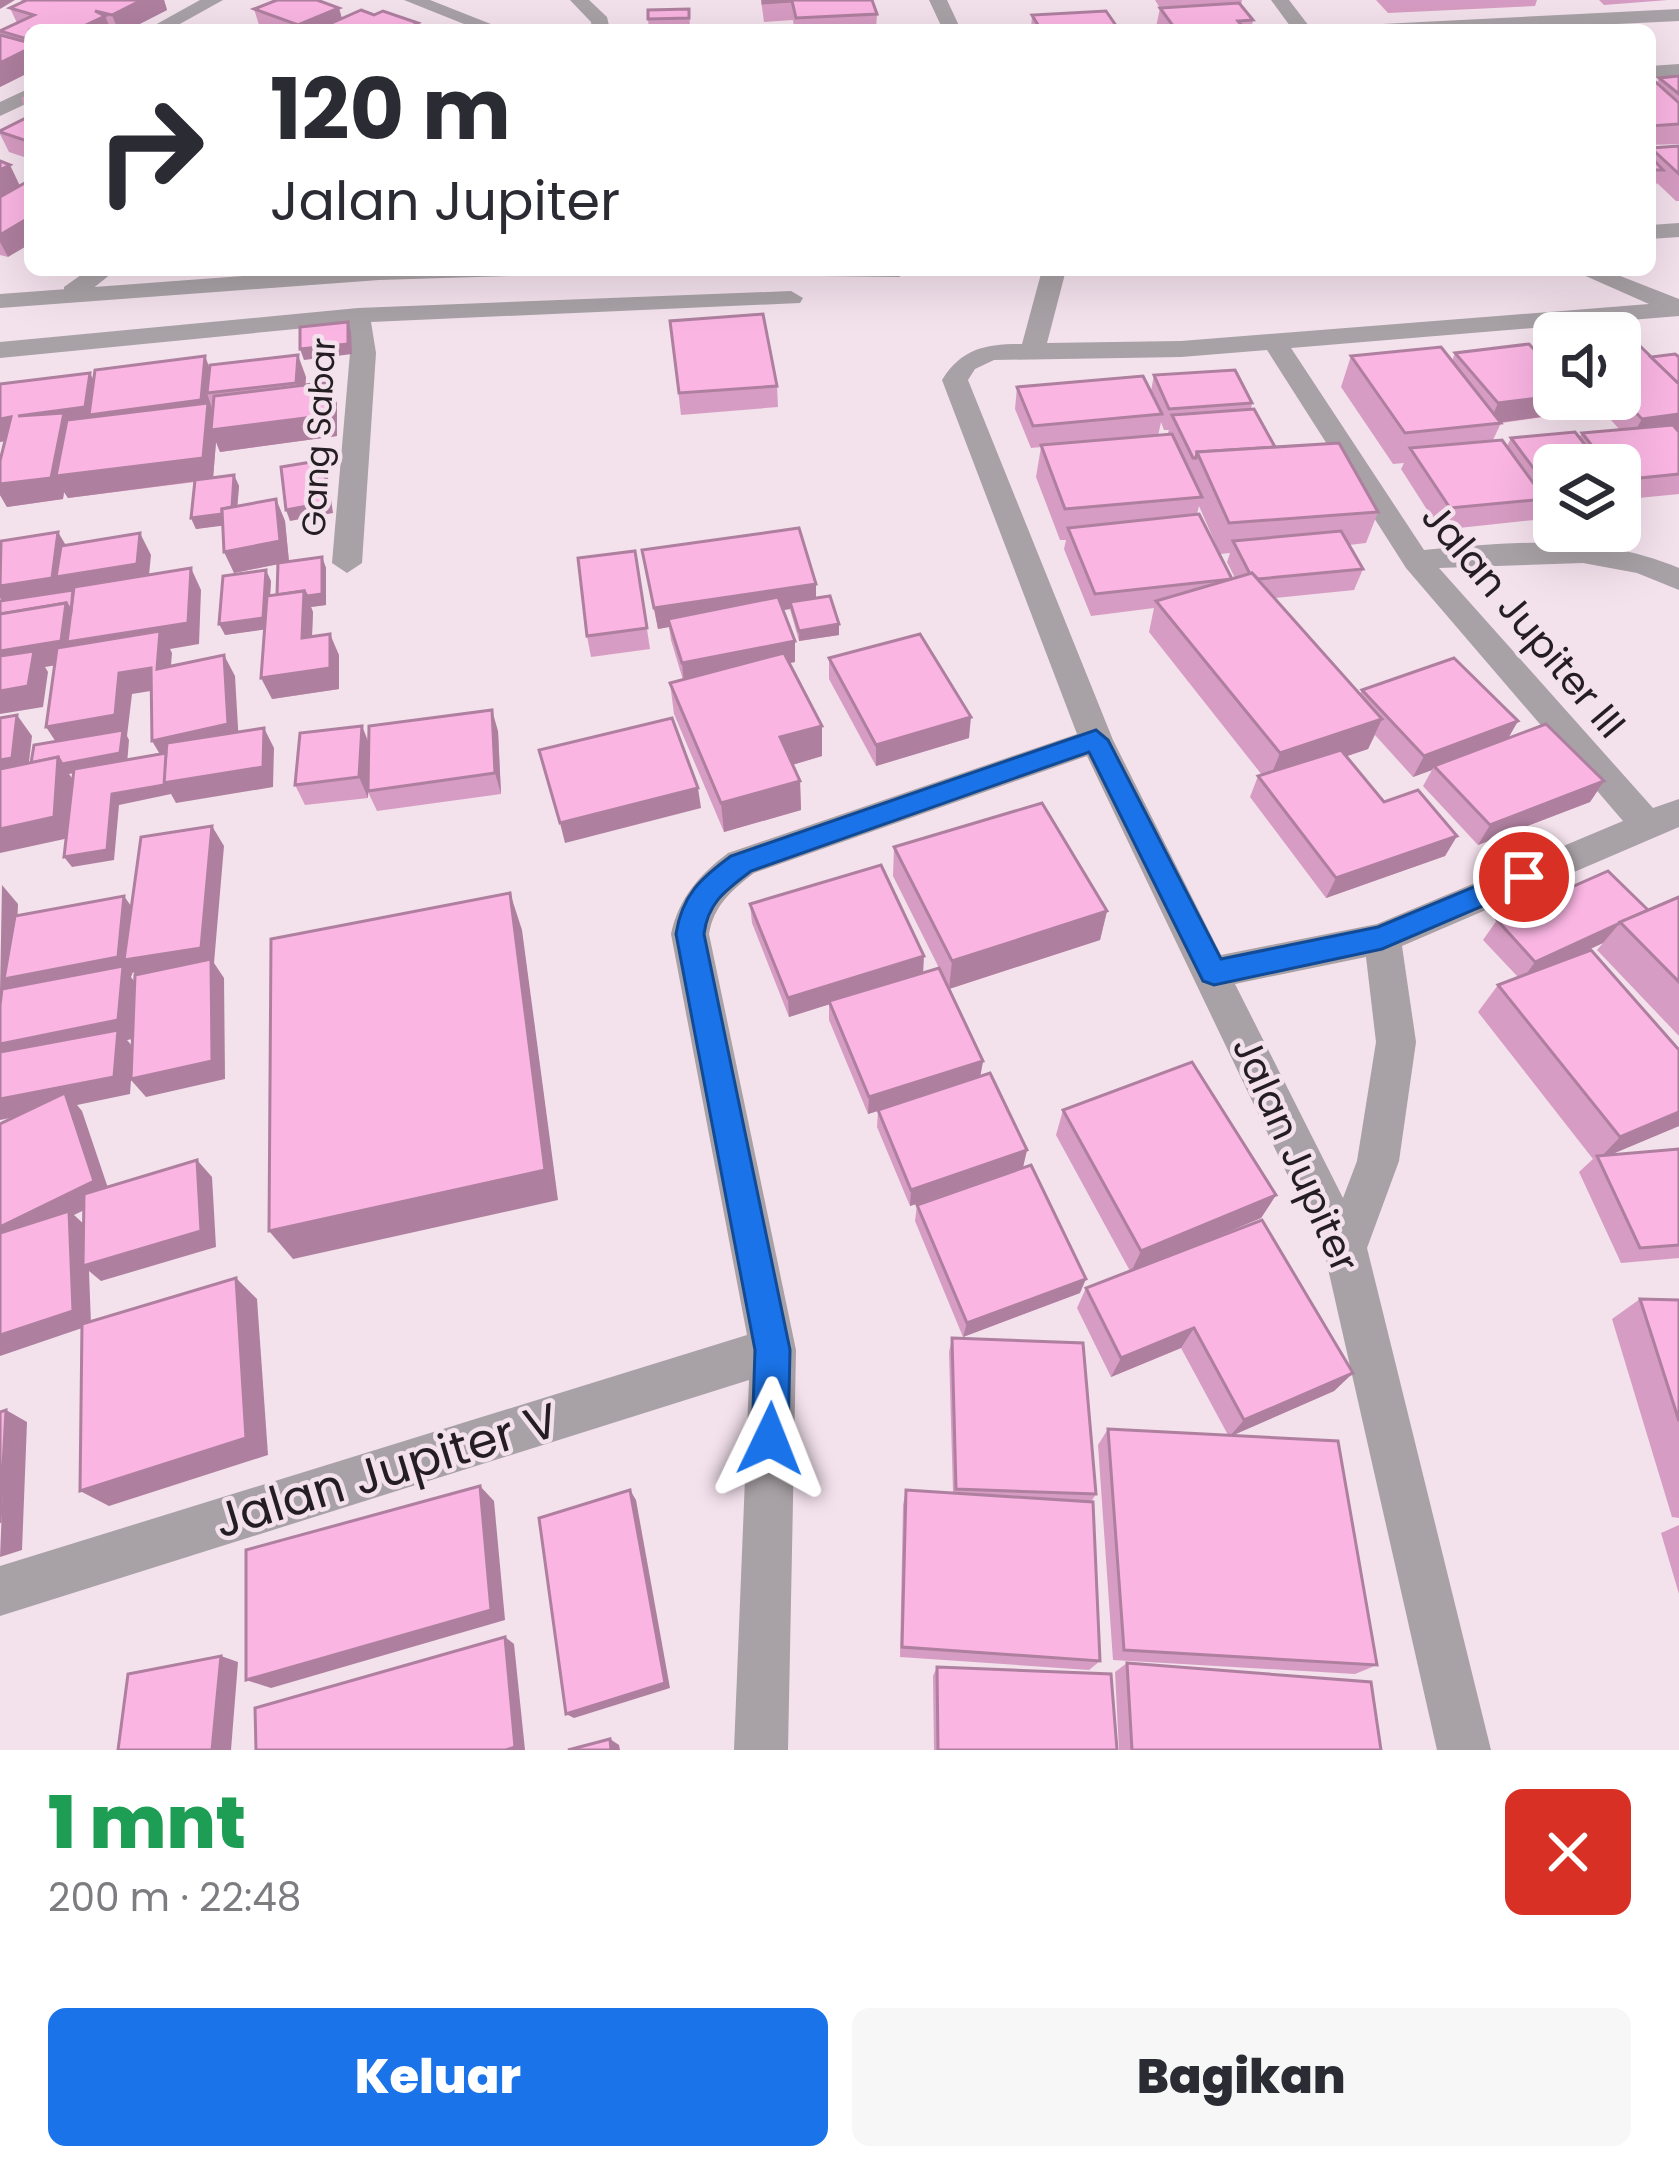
<!DOCTYPE html>
<html lang="id">
<meta charset="utf-8">
<style>
:root{--surface:#fff;--page:#f7f7f7;--text:#2b2b33;--muted:#7c7c81;--accent:#1a73e8}
body{margin:0;font-family:Poppins,sans-serif;background:var(--page);color:var(--text);height:100vh;display:flex;flex-direction:column;font-size:45px;white-space:nowrap}
*{box-sizing:border-box;margin:0}
p{font-size:39px;color:var(--muted)}
.icon{flex:none;width:66px;height:66px;fill:none;stroke:currentColor;stroke-width:2;stroke-linecap:round;stroke-linejoin:round}
.map{position:relative;height:1750px;overflow:hidden}
.side{display:flex;flex-direction:column;background:var(--surface);flex:1}
.side>*{flex:none}
.banner{position:absolute;left:24px;top:24px;width:1632px;height:252px;border-radius:18px;box-shadow:0 12px 48px #0002;background:#fff;color:var(--text);overflow:hidden}
.controls{position:absolute;left:1533px;top:312px;display:grid;gap:24px}
.controls a{display:grid;place-items:center;width:108px;height:108px;border-radius:18px;background:var(--surface);box-shadow:0 12px 48px #0002;font-size:60px}
.pin{position:absolute;display:grid;place-items:center;width:102px;height:102px;color:#fff;margin:-51px;border:6px solid #fff;border-radius:50%;box-shadow:0 3px 12px #0007}
.me{position:absolute;width:132px;margin:-66px;rotate:2deg;stroke-linejoin:round;filter:drop-shadow(0 0 9px #0008)}
.turn{display:flex;align-items:center;gap:42px;height:252px;padding:0 48px;font-size:54px}
.turn .icon{width:156px;height:156px;stroke-width:2.5}
.turn b{display:block;font-size:84px;line-height:102px}
.round{display:grid;place-items:center;flex:none;width:126px;height:126px;border-radius:18px;background:var(--page)}
.head{display:flex;align-items:center;justify-content:space-between;height:204px;padding:0 48px}
h1{font-size:72px;font-weight:800;line-height:90px;color:#1e9e55}
.action{display:flex;gap:24px;margin-top:auto;padding:24px 48px}
.action a{flex:1;height:138px;border-radius:18px;background:var(--accent);color:#fff;font-size:48px;font-weight:800;line-height:138px;text-align:center}
.action a+a{background:var(--page);color:var(--text)}
.map>svg:first-child{display:block}
</style>
<div class="map">
<svg width="1679" height="1750" viewBox="0 0 1679 1750">
<rect width="100%" height="100%" fill="#f3e1ec"/>
<g fill="none" stroke-linecap="round" stroke-linejoin="round">
<g fill="#a8a1a5" fill-rule="evenodd">
<polygon points="200,0 223,0 169,30 146,30"/>
<polygon points="404,0 430,0 506,30 479,30"/>
<polygon points="570,0 589,0 607,17 610,30 592,30 591,22"/>
<polygon points="1271,0 1289,0 1312,30 1293,30"/>
<polygon points="1679,9 1679,21 1493,30 1373,30 1382,24"/>
<polygon points="1679,64 1679,76 1650,78 1650,66"/>
<polygon points="30,88 30,102 0,116 0,102"/>
<polygon points="88,270 116,270 82,297 64,297 64,287"/>
<path d="M1042,270h24l-19,73 134,-2 468,-37 -77,-34h33l74,29v17l-388,32 133,202c87,-8 173,-17 255,18v22l-42,-17 -54,-10 -144,5 214,240 26,-9v28l-277,119 14,96 -17,119 -32,87 124,502h-54l-113,-499 -237,-495 -333,117c-23,18 -40,32 -45,61l87,416 -8,400h-54l15,-370 -749,236v-50l747,-231 -76,-401c8,-36 28,-59 57,-81l349,-119 -135,-354c20,-32 44,-36 80,-36zM1267,350l139,218 217,253 -246,103 -156,31 -108,-215 -145,-360 7,-11 19,-9 187,-3zM1366,957l10,85 -19,119 -14,37 -108,-214z"/>
<polygon points="791,291 803,298 800,303 371,322 376,353 362,563 347,573 332,563 350,353 347,324 0,358 0,342 358,308"/>
</g>
<g fill="#a8a1a5" fill-rule="evenodd">
<polygon points="929,0 947,0 961,30 943,30"/>
<polygon points="1679,223 1679,237 1650,239 1650,225"/>
<polygon points="323,270 911,270 899,277 606,273 379,280 0,308 0,294"/>
</g>
</g>
<g fill="#d79cc3" fill-rule="evenodd">
<polygon points="21,0 164,0 167,10 128,30 30,30 30,72 0,87 0,31 17,23 10,8 22,2"/>
<polygon points="761,0 872,0 877,14 876,30 794,28 793,20 764,22"/>
<polygon points="1155,0 1242,0 1241,5 1253,20 1251,30 1159,30 1156,27 1160,8"/>
<polygon points="1376,0 1537,0 1535,6 1388,13"/>
<polygon points="1599,0 1668,0 1604,5"/>
<polygon points="339,8 342,19 374,15 418,23 420,30 264,30 260,28 254,9"/>
<polygon points="689,9 690,27 649,29 648,19"/>
<polygon points="1032,15 1119,30 1031,30"/>
<polygon points="1679,76 1679,144 1650,145 1650,77 1657,83 1659,78"/>
<polygon points="30,93 30,159 9,152 0,134 0,131 29,117 21,98"/>
<polygon points="1679,146 1679,201 1676,201 1657,183 1653,190 1650,190 1650,151 1651,148"/>
<polygon points="0,197 8,257 0,255"/>
<polygon points="670,321 777,386 778,407 681,415"/>
<polygon points="1620,348 1651,357 1679,357 1679,494 1628,499 1620,517 1620,465 1554,465 1554,528 1551,528 1539,512 1534,520 1440,530 1401,469 1404,463 1393,464 1341,387 1351,356 1452,361 1455,353 1564,414 1501,423 1493,440 1507,446 1511,438 1579,438 1582,433 1620,430 1592,399 1620,399"/>
<polygon points="205,356 210,369 306,377 305,385 330,382 337,404 337,436 220,452 216,442 213,478 234,475 239,486 237,506 276,499 285,521 289,561 322,557 326,568 326,605 311,607 313,612 312,636 339,655 339,689 272,699 265,629 225,635 271,581 270,596 277,595 278,564 234,573 222,525 196,529 191,518 195,482 68,498 64,492 63,499 7,507 0,495 0,461 90,373 94,381"/>
<path d="M1154,375l98,28 -1,6 24,38 103,65 -12,31 -17,2 14,24 -9,21 -79,8 85,96 2,-4 156,31 -10,17 96,43 -14,21 -112,43 -55,-59 9,-16 -19,7 -38,-42 -7,14 -22,7 38,46 73,34 -12,20 -119,42 -76,-101 8,-21 4,-1 -113,-143 5,-24 -63,8 -27,-67 2,-9h-6l-24,-63 5,-30 -10,1 -16,-39 2,-22 134,4zM1161,422l3,8h5l-2,5 -9,1zM1199,506l21,48 10,-1 -3,9 8,16 -3,1 -35,-65z"/>
<polygon points="642,550 816,584 816,598 839,635 799,641 790,609 783,610 795,641 795,662 790,663 822,756 792,765 800,781 801,810 724,832 674,714 670,683 683,680 671,640 669,627 658,629"/>
<polygon points="635,551 650,649 591,657 587,636"/>
<polygon points="829,658 969,738 876,766 829,679"/>
<polygon points="362,726 369,743 498,731 501,794 377,811 368,792 368,798 305,805 295,785"/>
<polygon points="894,847 1107,911 1100,940 949,989 983,1061 980,1076 1027,1150 1023,1167 910,1206 877,1127 878,1111 868,1114 829,1020 829,1004 789,1017 752,923 750,904 923,972 939,968 893,876"/>
<polygon points="1679,897 1679,1036 1597,950 1603,943 1579,954 1679,1050 1679,1126 1610,1155 1679,1149 1679,1258 1621,1263 1579,1172 1593,1159 1478,1012 1498,985 1518,977 1483,940 1497,920 1648,910"/>
<polygon points="1063,1110 1276,1195 1261,1218 1211,1239 1353,1373 1334,1391 1233,1435 1377,1665 1355,1674 1113,1660 1098,1445 1108,1429 1228,1435 1181,1348 1111,1377 1077,1308 1086,1288 1130,1271 1056,1135"/>
<polygon points="917,1205 1080,1293 963,1337 915,1221"/>
<polygon points="1640,1299 1679,1300 1679,1518 1672,1517 1612,1319"/>
<polygon points="952,1338 1096,1494 1091,1502 1100,1661 1089,1670 900,1657 903,1505 906,1490 953,1493 949,1352"/>
<polygon points="1679,1525 1679,1594 1661,1533"/>
<polygon points="1127,1663 1381,1750 1119,1750 1115,1672"/>
<polygon points="937,1667 1117,1750 934,1750 933,1676"/>
</g>
<g fill="#af7f9f" fill-rule="evenodd">
<polygon points="0,0 15,0 0,9"/>
<polygon points="142,0 164,0 167,10 128,30 118,30 112,15"/>
<polygon points="339,8 344,27 337,30 299,30 298,25"/>
<polygon points="105,16 111,30 75,30"/>
<polygon points="30,48 30,72 0,87 0,63"/>
<polygon points="10,165 20,186 0,196 0,170"/>
<polygon points="30,217 30,244 8,257 0,242 0,235"/>
<polygon points="348,322 351,332 352,354 304,360 300,349"/>
<polygon points="298,355 306,377 304,404 296,383"/>
<polygon points="205,356 213,378 207,393 217,424 330,382 337,404 337,436 220,452 216,442 213,479 68,498 64,492 63,499 7,507 0,495 0,484 18,416 90,373 100,394"/>
<polygon points="1554,396 1554,399 1571,399 1564,414 1489,424 1498,403"/>
<polygon points="1679,414 1679,434 1630,440 1642,419"/>
<polygon points="11,417 23,439 0,442 0,419"/>
<polygon points="323,460 327,471 333,513 290,521 286,510"/>
<polygon points="234,475 239,486 236,524 196,529 191,518"/>
<polygon points="276,499 285,521 289,562 234,573 224,552"/>
<polygon points="58,532 71,554 140,533 151,555 148,585 191,568 201,590 199,644 170,649 172,653 169,690 157,669 75,662 45,667 48,672 43,707 0,714 0,651 7,608 0,598 0,586"/>
<polygon points="322,557 326,568 326,605 311,607 313,612 311,659 302,638 304,597"/>
<polygon points="266,570 271,581 268,629 225,635 219,624"/>
<polygon points="816,584 816,605 790,602 790,609 670,627 668,619 669,627 658,629 654,608"/>
<polygon points="839,624 839,635 799,641 799,631"/>
<polygon points="330,634 339,655 339,689 272,699 261,678"/>
<polygon points="795,641 795,662 684,684 682,663"/>
<polygon points="224,655 235,676 239,745 264,728 274,748 273,787 176,803 171,794 119,805 114,860 72,867 64,857 112,794 164,761 152,741"/>
<polygon points="151,668 163,689 132,694 127,736 129,740 127,764 69,774 72,778 69,838 0,853 0,829 60,748 46,727 119,673"/>
<polygon points="492,710 498,731 501,794 495,773"/>
<polygon points="17,715 32,736 27,779 0,784 0,760"/>
<polygon points="971,717 969,738 876,766 876,745"/>
<polygon points="1382,719 1368,749 1268,783 1280,753"/>
<polygon points="1518,721 1506,742 1434,766 1432,770 1413,777 1424,756"/>
<polygon points="362,726 370,747 368,798 359,777"/>
<polygon points="822,726 822,756 782,768 780,737"/>
<polygon points="800,781 801,810 724,832 721,803"/>
<polygon points="1604,781 1590,802 1478,845 1490,825"/>
<polygon points="698,788 701,808 565,843 560,823"/>
<path d="M212,826l12,20 -10,117 10,15 1,101 -79,18 -15,-17 -1,14 -53,11 5,6 29,86 -37,18 13,12 110,-67 15,17 4,70 -115,34 -12,-10 2,54 -91,31v-129l70,-121 -70,14v-118l14,-13 -14,4 2,-108 16,19 -3,73 109,-81 14,20zM133,972l6,7 -5,69 -7,-8 6,-1 4,-54 -6,-8z"/>
<polygon points="1457,836 1445,856 1326,898 1336,878"/>
<polygon points="510,893 522,930 558,1200 293,1259 269,1231"/>
<polygon points="1107,911 1100,940 949,989 952,961"/>
<polygon points="1619,924 1603,943 1521,981 1535,962"/>
<polygon points="924,956 923,975 789,1017 788,998"/>
<polygon points="983,1061 980,1078 868,1114 869,1097"/>
<polygon points="1679,1112 1679,1126 1598,1160 1620,1137"/>
<polygon points="1027,1150 1023,1167 910,1206 911,1190"/>
<polygon points="1276,1195 1261,1218 1131,1272 1141,1251"/>
<polygon points="236,1278 257,1299 268,1455 109,1506 80,1491"/>
<polygon points="1086,1279 1080,1293 963,1337 967,1323"/>
<polygon points="1194,1328 1181,1348 1111,1377 1121,1358"/>
<polygon points="1353,1373 1334,1391 1229,1437 1244,1420"/>
<polygon points="6,1410 27,1422 22,1550 0,1557"/>
<polygon points="480,1486 494,1501 505,1620 271,1688 246,1680"/>
<polygon points="630,1490 636,1500 670,1688 574,1718 566,1714"/>
<polygon points="505,1637 514,1644 525,1750 506,1750"/>
<polygon points="221,1656 238,1662 231,1750 212,1750"/>
<polygon points="610,1739 619,1745 620,1750 611,1750"/>
</g>
<g fill="#fab5e3" stroke="#af7f9f" stroke-width="3">
<polygon points="27,0 142,0 112,15 95,11 105,16 75,30 30,30 30,38 27,39 0,31 34,15 10,8"/>
<polygon points="277,0 317,0 339,8 298,25 254,9"/>
<polygon points="763,0 872,0 877,14 796,18 792,1 763,3"/>
<polygon points="1239,3 1253,20 1238,21 1244,28 1221,30 1176,30 1160,8"/>
<polygon points="689,9 689,18 648,19 648,10"/>
<polygon points="361,10 374,15 383,11 418,23 403,30 316,30"/>
<polygon points="1106,11 1119,30 1041,30 1032,15"/>
<polygon points="875,26 876,30 776,29"/>
<polygon points="706,27 706,30 649,29"/>
<polygon points="0,35 30,43 30,48 0,63"/>
<polygon points="1679,76 1679,94 1659,78"/>
<polygon points="1650,77 1679,103 1679,124 1650,126"/>
<polygon points="30,116 30,142 0,132 0,131"/>
<polygon points="1679,146 1679,174 1651,148"/>
<polygon points="1650,156 1663,170 1650,170"/>
<polygon points="0,161 10,165 0,170"/>
<polygon points="30,180 30,217 0,235 0,197"/>
<polygon points="763,314 777,386 679,393 670,321"/>
<polygon points="348,322 348,344 300,349 300,327"/>
<polygon points="1529,344 1554,371 1554,396 1498,403 1455,353"/>
<polygon points="1640,346 1679,384 1679,414 1642,419 1620,396 1620,348"/>
<polygon points="1441,347 1501,423 1405,433 1351,356"/>
<polygon points="1675,354 1679,357 1679,382 1677,382 1651,357"/>
<polygon points="298,355 296,383 207,393 210,365"/>
<polygon points="205,356 201,400 89,415 95,370"/>
<polygon points="1235,370 1252,403 1169,409 1154,375"/>
<polygon points="90,373 85,407 18,416 64,413 51,478 0,484 0,461 11,417 0,419 0,384"/>
<polygon points="1143,376 1162,414 1033,426 1017,387"/>
<polygon points="330,382 329,415 211,430 214,396"/>
<polygon points="208,403 203,458 56,476 67,420"/>
<polygon points="1254,409 1275,447 1197,452 1196,458 1193,458 1172,415"/>
<polygon points="1673,425 1679,432 1679,474 1620,480 1620,465 1607,465 1582,433"/>
<polygon points="1575,432 1601,465 1554,465 1554,496 1511,438"/>
<polygon points="1172,434 1202,497 1065,509 1041,445"/>
<polygon points="1502,440 1545,499 1450,508 1410,448"/>
<polygon points="1339,443 1378,512 1229,523 1197,452"/>
<polygon points="323,460 329,502 286,510 281,467"/>
<polygon points="234,475 232,507 222,509 222,514 191,518 195,480"/>
<polygon points="1620,489 1629,500 1620,501"/>
<polygon points="276,499 280,541 224,552 222,509"/>
<polygon points="1199,514 1232,579 1095,594 1068,528"/>
<polygon points="799,528 816,584 654,608 642,550"/>
<polygon points="1341,531 1363,569 1258,579 1252,573 1250,574 1233,541"/>
<polygon points="58,532 52,578 0,586 1,541"/>
<polygon points="140,533 137,564 56,577 61,546"/>
<polygon points="635,551 647,628 587,636 578,558"/>
<polygon points="322,557 322,594 307,596 304,591 277,595 278,563"/>
<polygon points="191,568 188,623 67,642 74,587"/>
<polygon points="266,570 263,618 219,624 223,576"/>
<polygon points="1252,573 1382,719 1280,753 1156,601"/>
<polygon points="73,590 71,611 66,603 0,614 0,601"/>
<polygon points="304,591 302,638 330,634 330,668 261,678 267,596"/>
<polygon points="830,596 839,624 799,631 790,602"/>
<polygon points="778,597 795,641 682,663 668,619"/>
<polygon points="66,603 61,641 0,651 0,614"/>
<polygon points="160,631 157,669 224,655 228,724 152,741 151,668 119,673 115,715 46,727 57,648"/>
<polygon points="920,634 971,717 876,745 829,658"/>
<polygon points="34,651 28,686 0,691 0,656"/>
<polygon points="784,653 822,726 780,737 800,781 721,803 670,683"/>
<polygon points="1454,658 1518,721 1424,756 1362,690"/>
<polygon points="492,710 495,773 368,791 369,726"/>
<polygon points="17,715 12,758 0,760 0,718"/>
<polygon points="672,718 698,788 560,823 539,750"/>
<polygon points="1546,724 1604,781 1490,825 1434,766"/>
<polygon points="362,726 359,777 295,785 300,733"/>
<polygon points="264,728 263,767 163,783 167,743"/>
<polygon points="123,730 120,753 62,764 58,757 31,763 34,745"/>
<polygon points="1341,750 1384,802 1418,790 1457,836 1336,878 1258,776"/>
<polygon points="166,753 164,785 112,794 107,850 64,857 74,769"/>
<polygon points="58,757 54,817 0,829 0,769"/>
<polygon points="1042,803 1107,911 952,961 894,847"/>
<polygon points="212,826 201,948 124,960 141,837"/>
<polygon points="881,865 924,956 788,998 750,904"/>
<polygon points="1608,871 1648,910 1535,962 1497,920"/>
<polygon points="510,893 545,1170 269,1231 271,939"/>
<polygon points="124,896 118,957 4,979 15,916"/>
<polygon points="1679,897 1679,982 1620,922"/>
<polygon points="1591,950 1679,1050 1679,1112 1620,1137 1498,985"/>
<polygon points="211,959 212,1061 131,1079 135,975"/>
<polygon points="123,966 118,1020 0,1044 0,1005 2,989"/>
<polygon points="939,968 983,1061 869,1097 829,1001"/>
<polygon points="118,1030 114,1077 0,1099 0,1052"/>
<polygon points="1192,1062 1276,1195 1141,1251 1063,1110"/>
<polygon points="990,1073 1027,1150 911,1190 878,1110"/>
<polygon points="65,1093 94,1181 0,1227 0,1124"/>
<polygon points="1679,1149 1679,1245 1640,1248 1597,1156"/>
<polygon points="197,1160 201,1231 83,1266 84,1194"/>
<polygon points="1031,1165 1086,1279 967,1323 917,1205"/>
<polygon points="69,1211 73,1311 0,1335 0,1233"/>
<polygon points="1262,1220 1353,1373 1244,1420 1194,1328 1121,1358 1086,1288"/>
<polygon points="236,1278 246,1438 80,1491 82,1324"/>
<polygon points="1640,1299 1679,1300 1679,1421"/>
<polygon points="952,1338 1083,1343 1096,1494 956,1489"/>
<polygon points="6,1410 0,1523 0,1412"/>
<polygon points="1108,1429 1338,1441 1377,1665 1124,1650"/>
<polygon points="480,1486 491,1610 246,1680 246,1550"/>
<polygon points="630,1490 665,1683 566,1714 539,1518"/>
<polygon points="906,1490 1093,1502 1100,1661 902,1647"/>
<polygon points="505,1637 515,1747 506,1750 256,1750 255,1708"/>
<polygon points="221,1656 212,1750 118,1750 128,1674"/>
<polygon points="1127,1663 1371,1682 1381,1750 1132,1750"/>
<polygon points="937,1667 1111,1674 1117,1750 938,1750"/>
<polygon points="610,1739 611,1750 568,1750"/>
</g>
<path fill="#1a73e8" stroke="#114b97" stroke-width="3" d="M1096,730l12,10 113,219 157,-32 146,-61 14,11 -4,7 -152,65 -168,36 -11,-4 -114,-229 -338,119c-25,19 -43,31 -47,63l86,416 -2,89 -5,13 -13,5 -13,-5 -5,-13 3,-89 -79,-416c6,-39 25,-56 55,-78z"/>
<g text-anchor="middle" stroke-width="9" stroke-linejoin="round" paint-order="stroke">
<g font-size="33" fill="#241e22" stroke="#f3e1ec">
<text transform="translate(318 437) rotate(-87)" y="12">Gang Sabar</text>
</g>
<g font-size="39" fill="#241e22" stroke="#f3e1ec">
<text transform="translate(1524 620) rotate(50)" y="14">Jalan Jupiter III</text>
<text transform="translate(1296 1154) rotate(66)" y="14">Jalan Jupiter</text>
</g>
<g font-size="48" fill="#241e22" stroke="#f3e1ec">
<text transform="translate(386 1470) rotate(-17)" y="17">Jalan Jupiter V</text>
</g>
</g>
</svg>
<div class="controls">
<a><svg class="icon" aria-label="sound" viewBox="0 0 24 24"><path d="M4 9h4l5-4v14l-5-4H4zM17 9q2 3 0 6"/></svg></a>
<a><svg class="icon" aria-label="layers" viewBox="0 0 24 24"><path d="M12 4l9 5-9 5-9-5zM3 14l9 5 9-5"/></svg></a>
</div>
<div class="pin" style="left:1524px;top:877px;background:#d93025"><svg class="icon" aria-label="arrive" viewBox="0 0 24 24"><path d="M6 21V4h12l-3 4 3 4H6"/></svg></div>
<svg class="me" style="left:770px;top:1439px" viewBox="-20 -20 40 40"><path d="M0-17L14 15 0 8-14 15z" fill="#1a73e8" stroke="#fff" stroke-width="4"/></svg>
<div class="banner">
<div class="turn"><svg class="icon" aria-label="right" viewBox="0 0 24 24"><path d="M7 20v-9h11M14 6l5 5-5 5"/></svg><div><b>120 m</b>Jalan Jupiter</div></div>
</div>
</div>
<section class="side">
<div class="head"><div><h1>1 mnt</h1><p>200 m · 22:48</p></div><a class="round" style="background:#d93025;color:#fff"><svg class="icon" aria-label="close" viewBox="0 0 24 24"><path d="M6 6l12 12M18 6L6 18"/></svg></a></div>
<div class="action"><a>Keluar</a><a>Bagikan</a></div>
</section>
